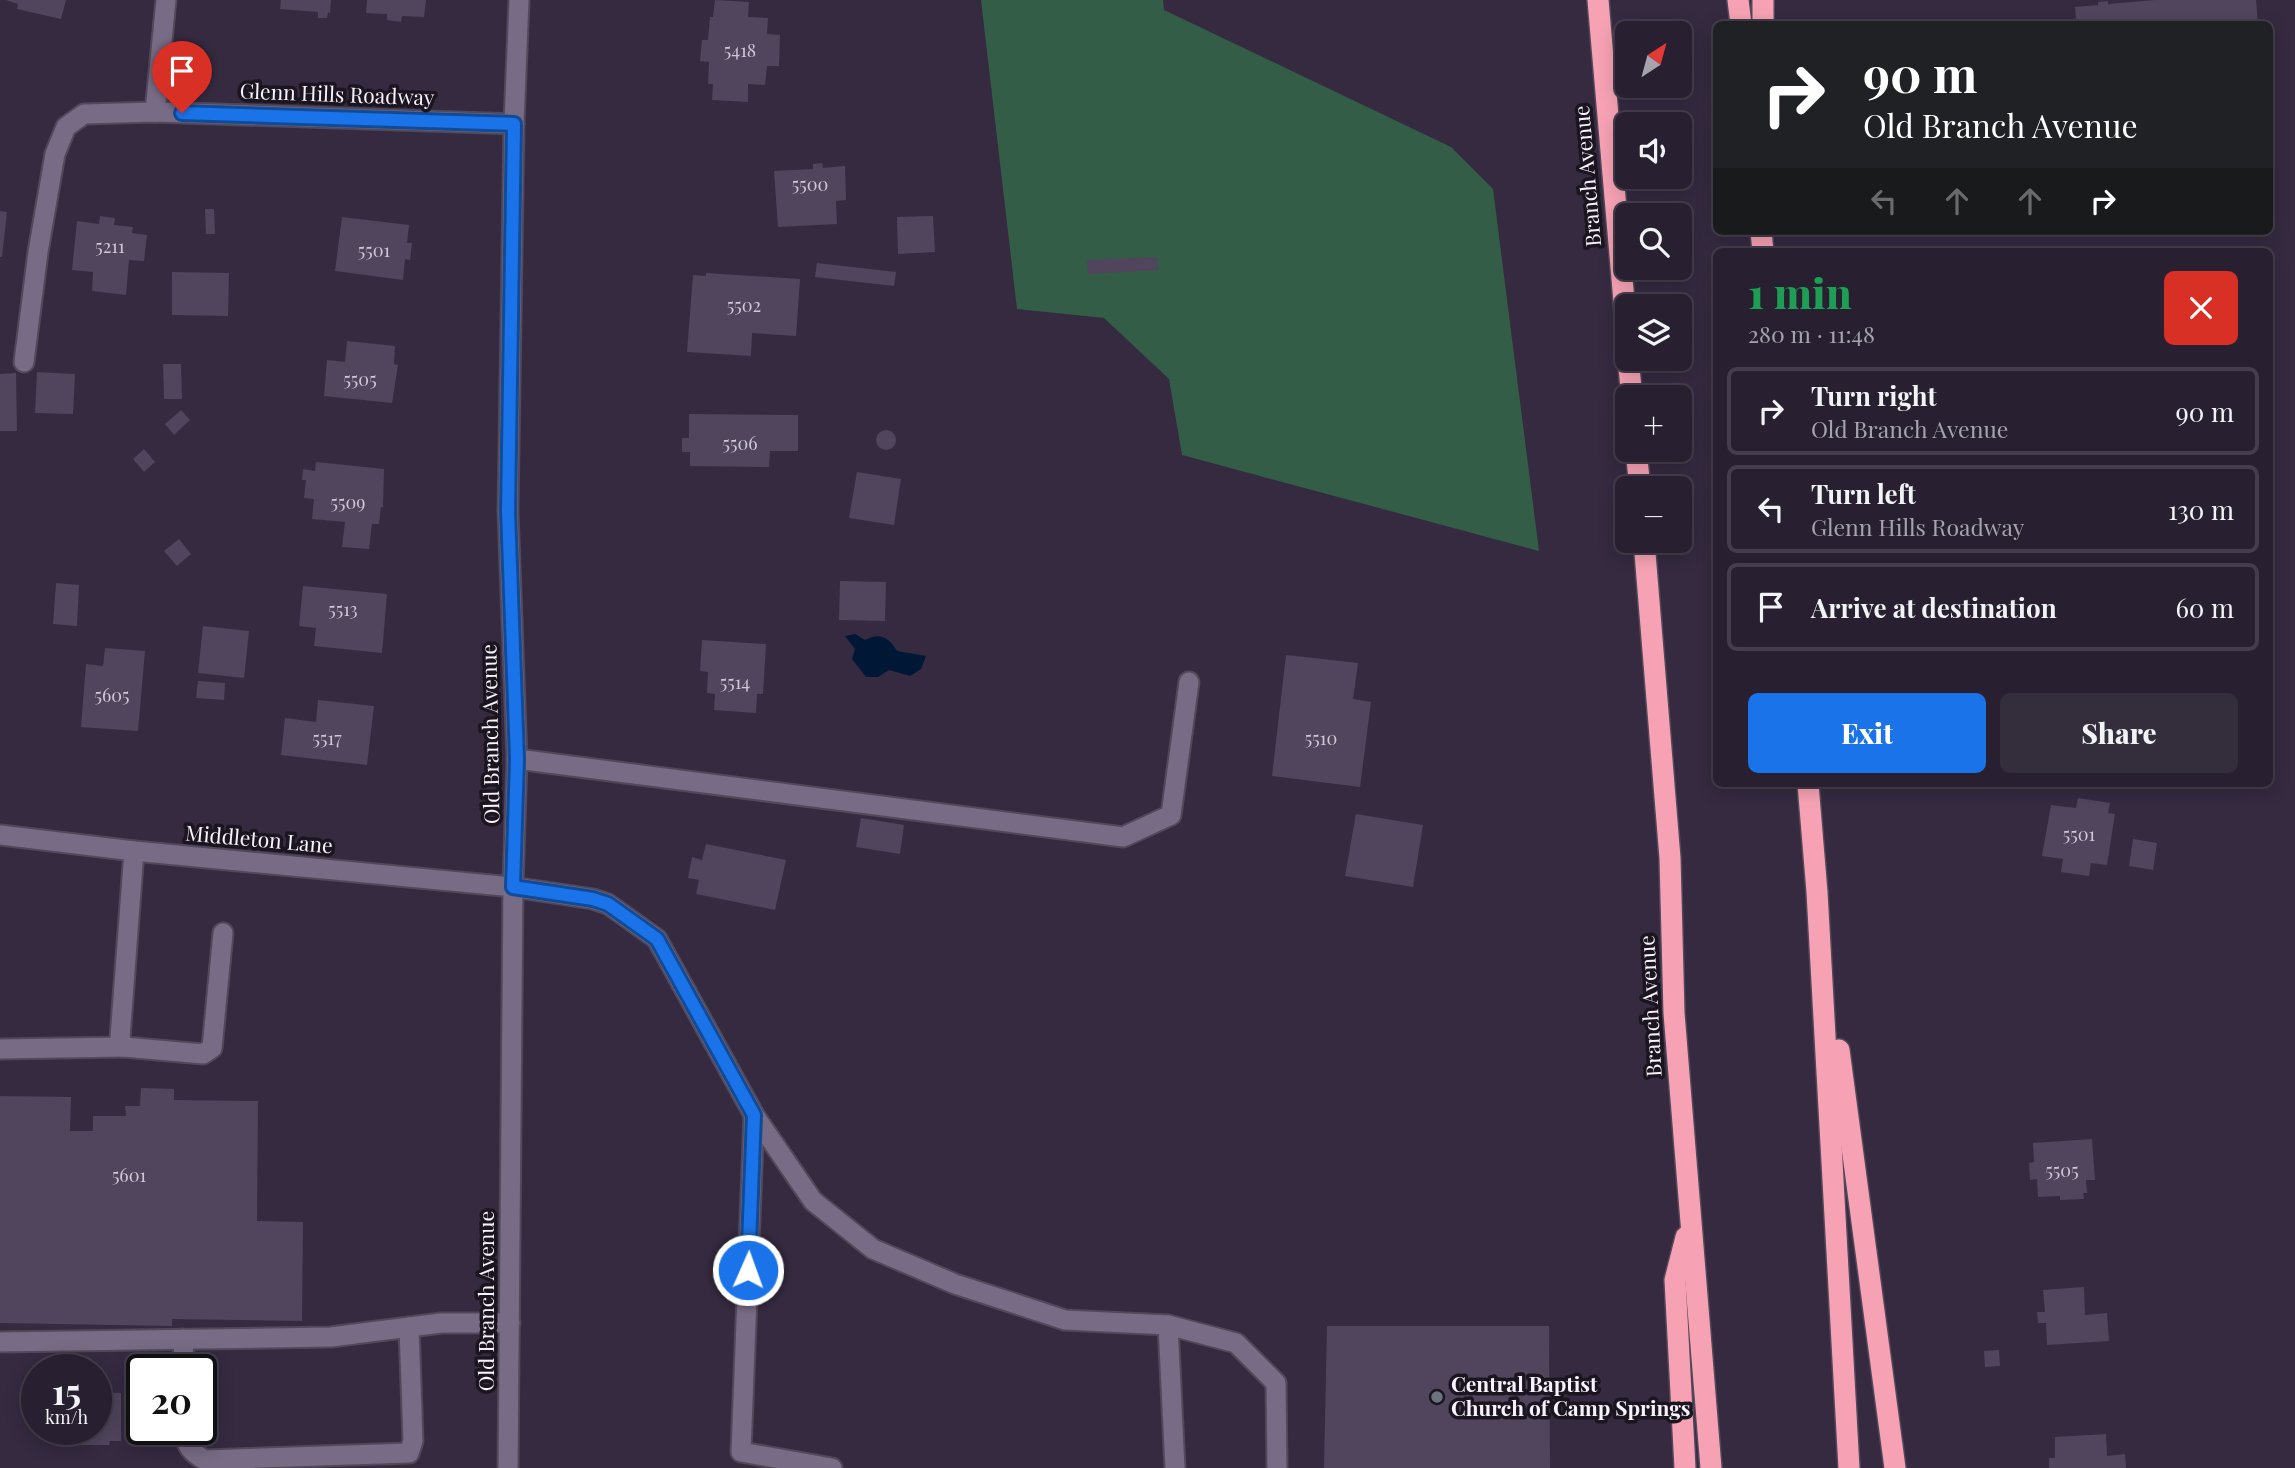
<!DOCTYPE html>
<meta charset="utf-8">
<style>
:root{--surface:#282030;--page:#342d3c;--text:#f1f3f6;--muted:#a5a3ab;--line:#443e4c;--accent:#1a73e8}
body{margin:0;font-family:"Playfair Display",serif;background:var(--page);color:var(--text);height:100vh;display:flex;flex-direction:column;font-size:26px;white-space:nowrap}
*{box-sizing:border-box;margin:0}
p{font-size:23px;color:var(--muted)}
.icon{flex:none;width:38px;height:38px;fill:none;stroke:currentColor;stroke-width:2;stroke-linecap:round;stroke-linejoin:round}
.map{position:relative;flex:1;overflow:hidden}
.panel{position:absolute;left:1713px;top:248px;width:560px;height:539px;display:flex;flex-direction:column;background:var(--surface);border-radius:10px;box-shadow:0 4px 18px #0003,0 0 0 2px var(--line)}
.panel>*{flex:none}
.guide{position:absolute;left:1713px;top:21px;width:560px;height:214px;border-radius:10px;box-shadow:0 4px 18px #0003,0 0 0 2px var(--line);background:#202124;color:#fff;overflow:hidden}
.needle{width:46px;rotate:36deg}
.fabs{position:absolute;left:1615px;top:21px;display:grid;gap:14px}
.fabs a{display:grid;place-items:center;width:77px;height:77px;border-radius:10px;background:var(--surface);box-shadow:0 4px 18px #0003,0 0 0 2px var(--line);font-size:35px}
.speed{position:absolute;left:21px;top:1354px;display:flex;gap:14px;font-size:35px;font-weight:700;text-align:center}
.speed>*{display:grid;place-content:center;width:91px;height:91px;border-radius:50%;background:var(--surface);box-shadow:0 4px 18px #0003,0 0 0 2px var(--line);line-height:1}
.speed small{font-size:18px;font-weight:400}
.speed .limit{border:4px solid #111;border-radius:10px;background:#fff;color:#111}
.pin{position:absolute;display:grid;place-items:center;width:60px;height:60px;color:#fff;margin:-72px -30px;border-radius:50% 50% 50% 0;rotate:-45deg;box-shadow:0 0 7px #0007}
.pin .icon{rotate:45deg}
.me{position:absolute;width:77px;margin:-38px;rotate:2deg;stroke-linejoin:round;filter:drop-shadow(0 0 5px #0008)}
.turn{display:flex;align-items:center;gap:24px;height:147px;padding:0 35px;font-size:32px}
.turn .icon{width:91px;height:91px;stroke-width:2.5}
.turn b{display:block;font-size:49px;line-height:60px}
.lanes{display:flex;align-items:center;height:66px;padding:0 35px;background:#0003;justify-content:center;gap:35px;direction:ltr}
.lanes .off{opacity:.35}
.round{display:grid;place-items:center;flex:none;width:74px;height:74px;border-radius:10px;background:var(--page)}
.headline{display:flex;align-items:center;justify-content:space-between;height:119px;padding:0 35px}
h1{font-size:42px;font-weight:800;line-height:52px;color:#1e9e55}
.button{display:flex;gap:14px;margin-top:auto;padding:14px 35px}
.button a{flex:1;height:80px;border-radius:10px;background:var(--accent);color:#fff;font-size:28px;font-weight:800;line-height:80px;text-align:center}
.button a+a{background:var(--page);color:var(--text)}
ul{padding:0;list-style:none}
li{display:flex;align-items:center;gap:21px;height:88px;margin:0 14px 10px;padding:0 21px;border:4px solid var(--line);border-radius:10px}
li div{flex:1}
li b{display:block;font-size:26px}
li em{font-style:normal}
.map>svg:first-child{display:block}
</style>
<div class="map">
<svg width="2295" height="1468" viewBox="0 0 2295 1468">
<rect width="100%" height="100%" fill="#352a40"/>
<polygon fill="#335d47" points="981,0 1163,0 1164,10 1451,147 1493,189 1539,551 1182,455 1169,379 1104,318 1017,309"/>
<path fill="#001735" d="M855,634l10,6c14,-8 24,-3 32,11l29,5 -5,13 -11,7 -21,-6 -11,7h-12l-14,-18 3,-10 -10,-13z"/>
<g fill="#50455d">
<polygon points="6,0 66,0 61,19 17,9 18,4"/>
<polygon points="281,0 331,0 330,13 328,12 327,18 318,18 318,12 280,9"/>
<polygon points="367,0 426,0 424,17 402,16 401,22 387,20 387,14 366,13"/>
<polygon points="715,0 749,2 748,17 768,18 767,34 780,35 779,66 767,66 765,85 748,84 748,102 712,100 713,84 708,84 709,62 700,61 702,40 708,40 710,17 713,17"/>
<polygon points="2155,0 2256,0 2258,24 2062,24 2061,20 2076,19 2075,7 2098,5 2098,2 2108,1 2108,4"/>
<polygon points="822,163 823,168 845,166 846,200 836,201 837,224 778,227 774,171 813,169 813,164"/>
<polygon points="205,209 214,209 215,234 206,234"/>
<polygon points="0,211 7,212 2,257 0,257"/>
<polygon points="100,216 115,218 114,225 133,227 132,233 147,235 144,261 129,260 126,295 92,291 93,272 72,270 77,221 99,224"/>
<polygon points="933,216 935,252 898,254 897,217"/>
<polygon points="342,217 409,225 407,243 412,243 410,260 405,259 403,280 335,271"/>
<polygon points="1157,257 1158,270 1088,274 1087,260"/>
<polygon points="817,263 896,272 894,286 815,277"/>
<polygon points="172,272 229,273 228,316 172,315"/>
<polygon points="706,273 800,279 796,336 752,333 751,356 687,352 693,275 706,276"/>
<polygon points="347,341 395,346 394,364 398,365 392,403 324,396 327,360 345,362"/>
<polygon points="163,364 181,364 182,399 164,399"/>
<polygon points="37,372 75,374 73,414 35,413"/>
<polygon points="16,373 17,431 0,431 0,374"/>
<polygon points="181,410 190,420 174,435 165,424"/>
<polygon points="689,414 798,415 798,451 770,451 769,467 690,466 690,452 682,452 682,438 689,438"/>
<circle cx="886" cy="440" r="10"/>
<polygon points="144,449 155,462 144,472 133,459"/>
<polygon points="316,462 384,469 383,507 381,507 379,524 372,524 369,549 342,547 345,522 312,519 314,499 304,498 306,480 302,480 303,469 315,471"/>
<polygon points="857,472 901,479 894,525 849,518"/>
<polygon points="179,539 191,554 177,566 164,551"/>
<polygon points="840,581 886,582 885,621 839,620"/>
<polygon points="56,583 79,585 77,626 53,624"/>
<polygon points="303,586 387,594 382,653 314,646 316,628 299,626"/>
<polygon points="203,626 249,631 244,678 198,673"/>
<polygon points="702,640 766,644 763,694 757,694 756,713 714,710 715,694 707,693 708,672 700,671"/>
<polygon points="105,648 145,651 138,731 81,727 86,664 103,666"/>
<polygon points="1286,655 1358,663 1353,699 1371,702 1360,787 1272,776"/>
<polygon points="198,681 225,683 224,700 196,698"/>
<polygon points="318,700 374,706 367,765 281,755 285,718 316,722"/>
<polygon points="2078,798 2110,803 2108,813 2115,814 2107,865 2091,863 2089,876 2061,872 2063,859 2042,856 2051,805 2076,808"/>
<polygon points="1356,814 1423,825 1413,887 1345,876"/>
<polygon points="861,818 904,825 900,854 856,847"/>
<polygon points="2133,839 2157,843 2153,870 2129,866"/>
<polygon points="706,844 786,860 775,910 696,894 699,880 688,878 692,857 702,860"/>
<polygon points="141,1088 174,1089 174,1100 258,1101 257,1221 303,1222 302,1321 172,1319 172,1326 0,1323 0,1096 71,1097 70,1131 93,1131 93,1116 126,1116 125,1106 140,1106"/>
<polygon points="2092,1139 2095,1180 2086,1180 2087,1193 2083,1193 2084,1199 2060,1200 2060,1196 2038,1197 2037,1179 2030,1180 2029,1163 2034,1162 2033,1143"/>
<polygon points="2084,1287 2085,1315 2107,1313 2109,1341 2047,1345 2046,1323 2038,1323 2037,1312 2045,1312 2043,1290"/>
<polygon points="1327,1326 1549,1326 1550,1468 1324,1468"/>
<polygon points="1999,1350 2000,1366 1985,1367 1984,1351"/>
<polygon points="96,1388 109,1388 109,1393 121,1393 121,1441 110,1441 109,1445 77,1445 77,1430 96,1430"/>
<polygon points="2106,1434 2107,1456 2125,1454 2126,1468 2049,1468 2049,1458 2055,1458 2055,1437"/>
</g>
<g fill="none" stroke-linecap="round" stroke-linejoin="round">
<defs>
<g id="service">
<polyline points="517,759 1123,837 1171,815 1189,682"/>
<polyline points="134,851 120,1038 124,1047 203,1054 212,1048 223,933"/>
<polyline points="513,887 593,899 608,904 657,939 754,1115 813,1201 873,1249 955,1284 1065,1320 1168,1325 1236,1343 1276,1383 1277,1468"/>
<polyline points="0,1049 124,1047"/>
<polyline points="754,1115 741,1452 832,1468"/>
<polyline points="1168,1325 1175,1468"/>
<polyline points="183,1339 184,1370"/>
<polyline points="0,1342 331,1337 441,1323 510,1323"/>
<path d="M185,1430c0,16 7,23 20,30l204,-7 4,-12 -4,-114"/>
</g>
<g id="minor">
<polyline points="155,112 166,0"/>
<polyline points="24,362 38,252 55,154 66,127 84,114 155,112 514,124"/>
<polyline points="0,835 134,851 513,887"/>
</g>
<polyline id="tertiary" points="508,1468 513,887 517,759 508,511 514,124 519,0"/>
<g id="motorway">
<polyline points="1598,0 1628,348"/>
<polyline points="1738,0 1741,24"/>
<polyline points="1763,24 1763,0"/>
<polyline points="1761,231 1763,252"/>
<polyline points="1628,359 1632,397"/>
<polyline points="1636,450 1640,488"/>
<polyline points="1644,541 1670,858 1674,1013 1711,1468"/>
<polyline points="1808,784 1817,892 1849,1468"/>
<polyline points="1839,1050 1895,1468"/>
<polyline points="1685,1468 1675,1280 1686,1237"/>
</g>
</defs>
<use href="#service" stroke="#51485a" stroke-width="23"/>
<use href="#minor" stroke="#51485a" stroke-width="23"/>
<use href="#tertiary" stroke="#51485a" stroke-width="23"/>
<use href="#motorway" stroke="#51485a" stroke-width="24"/>
<use href="#service" stroke="#786b85" stroke-width="19"/>
<use href="#minor" stroke="#786b85" stroke-width="19"/>
<use href="#tertiary" stroke="#786b85" stroke-width="19"/>
<use href="#motorway" stroke="#f6a2b4" stroke-width="21"/>
</g>
<g fill="none" stroke-linecap="round" stroke-linejoin="round">
<defs>
<polyline id="route" points="182,113 514,124 508,511 517,759 513,887 593,899 608,904 657,939 754,1115 748,1270"/>
</defs>
<use href="#route" stroke="#114b97" stroke-width="18"/>
<use href="#route" stroke="#1a73e8" stroke-width="12"/>
</g>
<circle fill="#6b7280" stroke="#1a151f" stroke-width="2.5" cx="1437" cy="1397" r="7"/>
<g text-anchor="middle" stroke-width="7" stroke-linejoin="round" paint-order="stroke">
<g font-size="18" fill="#cec7d6">
<text x="740" y="57">5418</text>
<text x="810" y="191">5500</text>
<text x="110" y="253">5211</text>
<text x="374" y="257">5501</text>
<text x="744" y="312">5502</text>
<text x="360" y="386">5505</text>
<text x="740" y="450">5506</text>
<text x="348" y="509">5509</text>
<text x="343" y="616">5513</text>
<text x="735" y="689">5514</text>
<text x="112" y="702">5605</text>
<text x="327" y="745">5517</text>
<text x="1321" y="745">5510</text>
<text x="2079" y="841">5501</text>
<text x="2062" y="1177">5505</text>
<text x="129" y="1182">5601</text>
</g>
<g font-size="21" fill="#f8f2fe" stroke="#1a151f">
<text transform="translate(337 95) rotate(2)" y="7">Glenn Hills Roadway</text>
<text transform="translate(1588 176) rotate(-95)" y="7">Branch Avenue</text>
<text transform="translate(491 734) rotate(-91)" y="7">Old Branch Avenue</text>
<text transform="translate(259 840) rotate(5)" y="7">Middleton Lane</text>
<text transform="translate(1651 1006) rotate(-93)" y="7">Branch Avenue</text>
<text transform="translate(487 1301) rotate(-90)" y="7">Old Branch Avenue</text>
</g>
<g font-size="21" font-weight="bold" fill="#f8f2fe" stroke="#1a151f" text-anchor="start">
<text x="1451" y="1392">Central Baptist<tspan x="1451" dy="24">Church of Camp Springs</tspan></text>
</g>
</g>
</svg>
<div class="fabs">
<a><svg class="needle" viewBox="-14 -14 28 28"><path d="M0-13l5 13h-10z" fill="#e53935"/><path d="M0 13l5-13h-10z" fill="#a5a3ab"/></svg></a>
<a><svg class="icon" aria-label="sound" viewBox="0 0 24 24"><path d="M4 9h4l5-4v14l-5-4H4zM17 9q2 3 0 6"/></svg></a>
<a><svg class="icon" aria-label="search" viewBox="0 0 24 24"><circle cx="10" cy="10" r="6"/><path d="M15 15l6 6"/></svg></a>
<a><svg class="icon" aria-label="layers" viewBox="0 0 24 24"><path d="M12 4l9 5-9 5-9-5zM3 14l9 5 9-5"/></svg></a>
<a>+</a>
<a>−</a>
</div>
<div class="speed"><div>15<small>km/h</small></div><div class="limit">20</div></div>
<div class="pin" style="left:182px;top:113px;background:#d93025"><svg class="icon" aria-label="arrive" viewBox="0 0 24 24"><path d="M6 21V4h12l-3 4 3 4H6"/></svg></div>
<svg class="me" style="left:748px;top:1270px" viewBox="-20 -20 40 40"><circle r="17" fill="#1a73e8" stroke="#fff" stroke-width="3"/><path d="M0-11L8 9 0 5-8 9z" fill="#fff"/></svg>
<div class="guide">
<div class="turn"><svg class="icon" aria-label="right" viewBox="0 0 24 24"><path d="M7 20v-9h11M14 6l5 5-5 5"/></svg><div><b>90 m</b>Old Branch Avenue</div></div>
<div class="lanes"><svg class="icon off" aria-label="left" viewBox="0 0 24 24"><path d="M17 20v-9H6M10 6l-5 5 5 5"/></svg><svg class="icon off" aria-label="ahead" viewBox="0 0 24 24"><path d="M12 20V5M6 11l6-6 6 6"/></svg><svg class="icon off" aria-label="ahead" viewBox="0 0 24 24"><path d="M12 20V5M6 11l6-6 6 6"/></svg><svg class="icon" aria-label="right" viewBox="0 0 24 24"><path d="M7 20v-9h11M14 6l5 5-5 5"/></svg></div>
</div>
<section class="panel">
<div class="headline"><div><h1>1 min</h1><p>280 m · 11:48</p></div><a class="round" style="background:#d93025;color:#fff"><svg class="icon" aria-label="close" viewBox="0 0 24 24"><path d="M6 6l12 12M18 6L6 18"/></svg></a></div>
<ul>
<li><svg class="icon" aria-label="right" viewBox="0 0 24 24"><path d="M7 20v-9h11M14 6l5 5-5 5"/></svg><div><b>Turn right</b><p>Old Branch Avenue</p></div><em>90 m</em></li>
<li><svg class="icon" aria-label="left" viewBox="0 0 24 24"><path d="M17 20v-9H6M10 6l-5 5 5 5"/></svg><div><b>Turn left</b><p>Glenn Hills Roadway</p></div><em>130 m</em></li>
<li><svg class="icon" aria-label="arrive" viewBox="0 0 24 24"><path d="M6 21V4h12l-3 4 3 4H6"/></svg><div><b>Arrive at destination</b></div><em>60 m</em></li>
</ul>
<div class="button"><a>Exit</a><a>Share</a></div>
</section>
</div>
